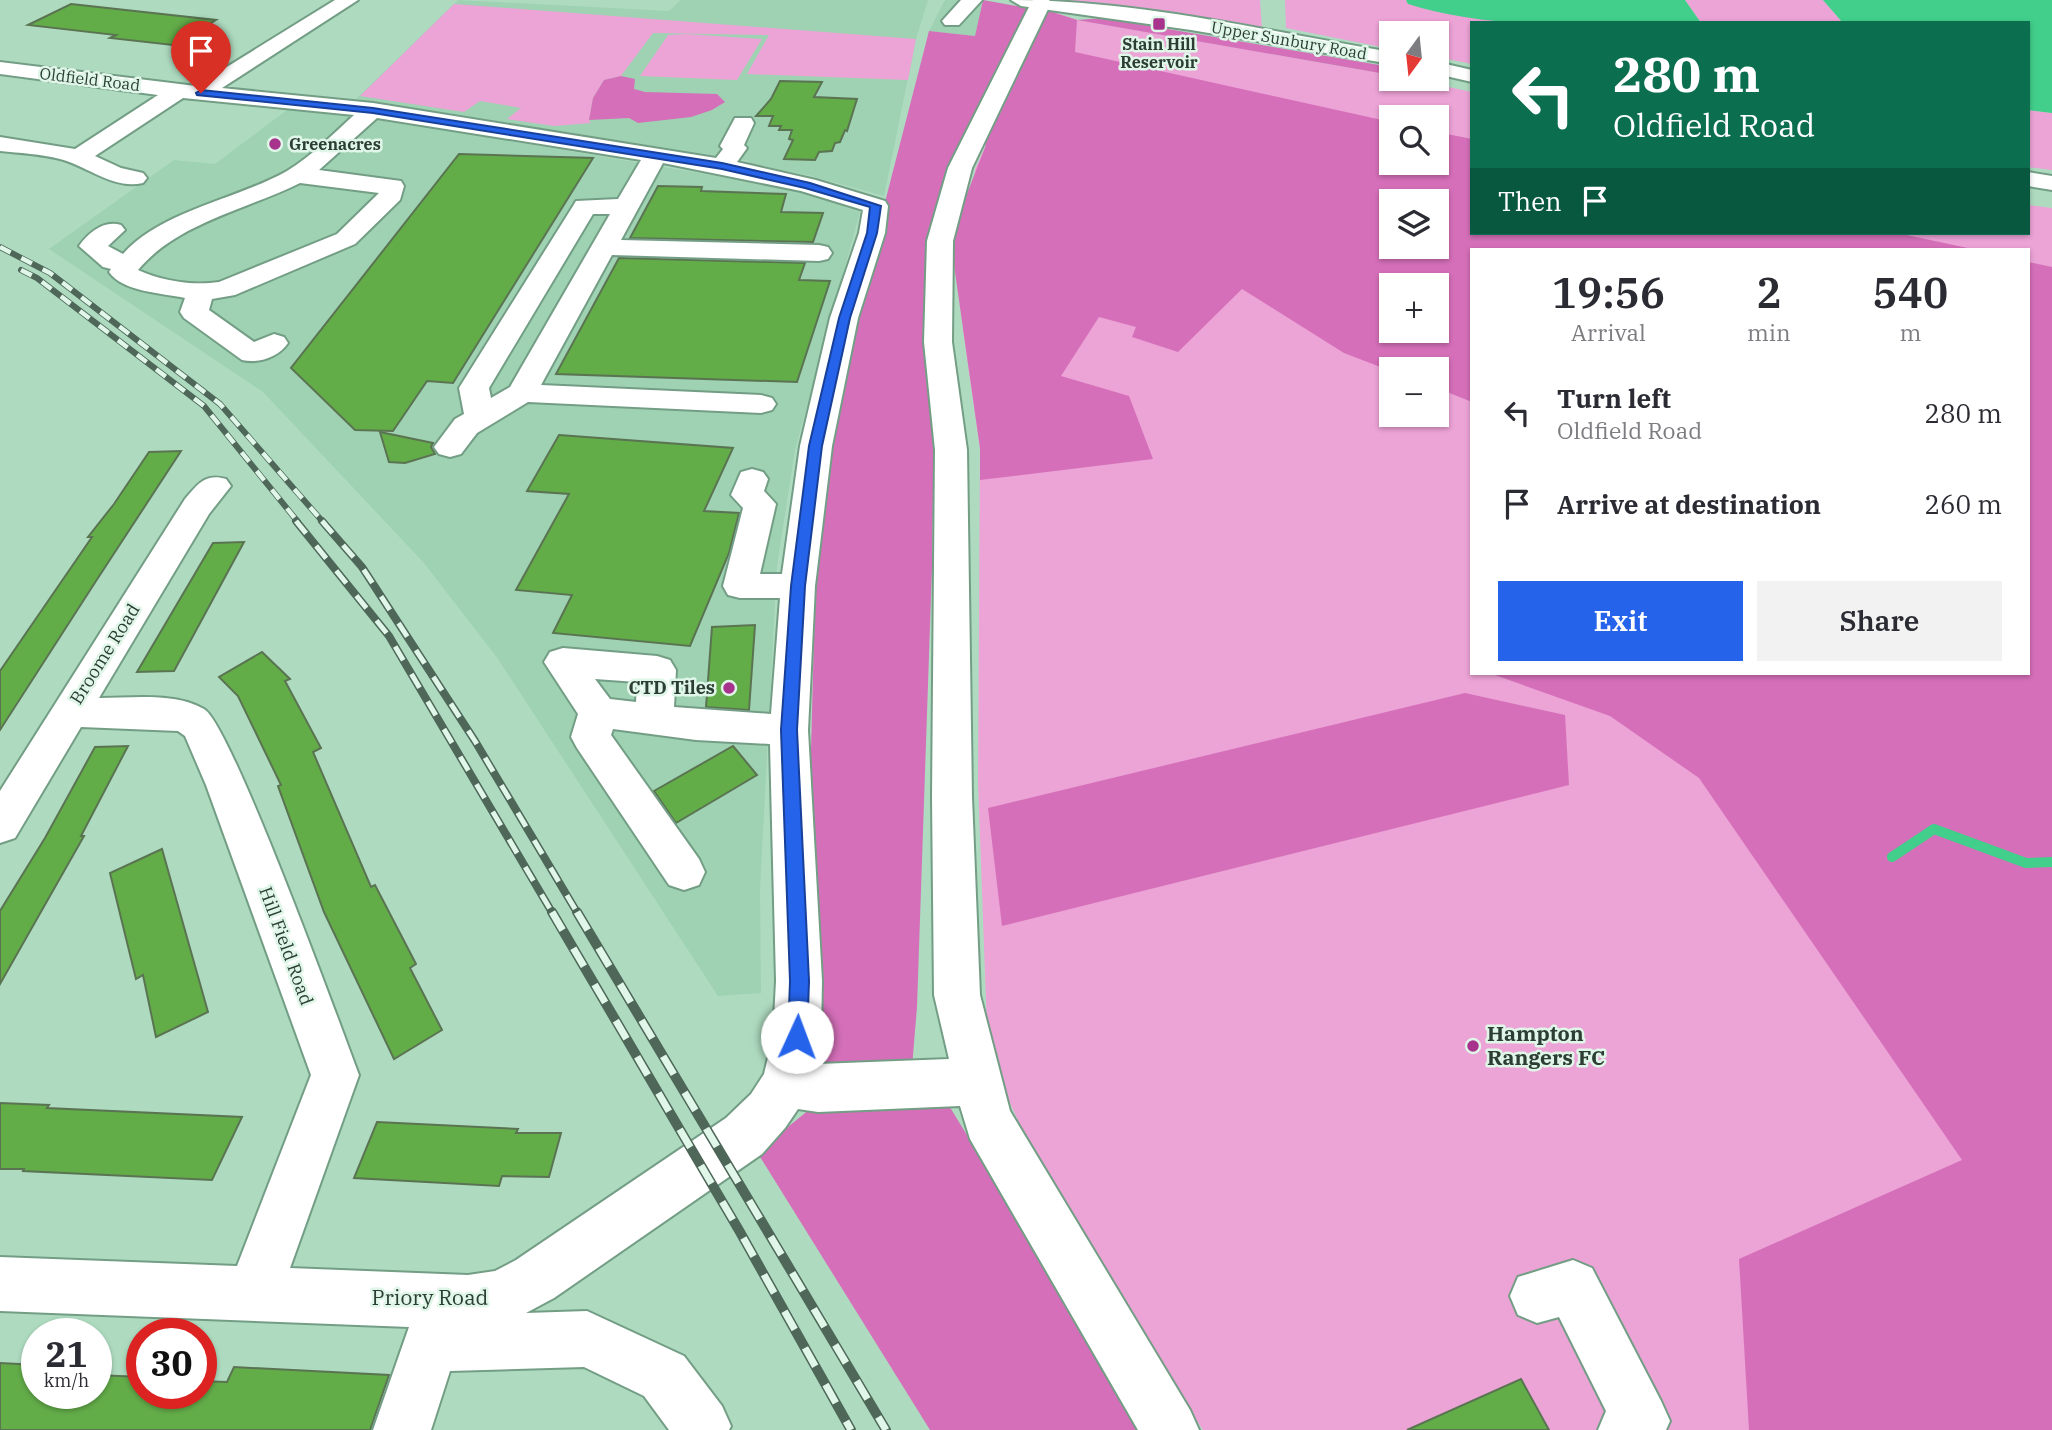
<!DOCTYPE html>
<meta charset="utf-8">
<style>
:root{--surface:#fff;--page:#f2f2f3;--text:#2b2b33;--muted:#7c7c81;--accent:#2563eb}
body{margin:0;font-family:"IBM Plex Serif",serif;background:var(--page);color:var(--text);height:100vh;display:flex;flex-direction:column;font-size:26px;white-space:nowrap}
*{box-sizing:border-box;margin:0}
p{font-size:23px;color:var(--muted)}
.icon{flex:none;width:38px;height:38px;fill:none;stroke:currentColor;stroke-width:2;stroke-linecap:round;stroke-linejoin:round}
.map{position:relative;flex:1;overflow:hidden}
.sheet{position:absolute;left:1470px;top:248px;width:560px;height:427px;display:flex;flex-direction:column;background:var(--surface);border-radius:0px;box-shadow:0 2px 5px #0004}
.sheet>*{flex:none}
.banner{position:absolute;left:1470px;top:21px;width:560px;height:214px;border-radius:0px;box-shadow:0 2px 5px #0004;background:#0b6e4f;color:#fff;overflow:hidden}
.needle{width:46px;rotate:195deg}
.controls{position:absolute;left:1379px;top:21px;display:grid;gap:14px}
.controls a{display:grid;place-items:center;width:70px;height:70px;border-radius:0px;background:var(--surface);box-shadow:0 2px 5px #0004;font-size:35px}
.speed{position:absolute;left:21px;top:1318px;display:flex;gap:14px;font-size:35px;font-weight:700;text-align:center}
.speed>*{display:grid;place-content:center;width:91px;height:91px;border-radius:50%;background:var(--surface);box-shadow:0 2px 5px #0004;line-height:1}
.speed small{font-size:18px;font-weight:400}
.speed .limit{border:10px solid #d22;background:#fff;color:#111}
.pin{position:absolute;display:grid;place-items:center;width:60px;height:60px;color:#fff;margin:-72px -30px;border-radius:50% 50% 50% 0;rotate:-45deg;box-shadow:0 0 7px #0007}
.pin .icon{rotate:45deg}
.me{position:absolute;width:77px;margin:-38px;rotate:2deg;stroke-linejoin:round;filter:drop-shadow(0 0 5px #0008)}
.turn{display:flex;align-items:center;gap:24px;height:147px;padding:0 28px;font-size:32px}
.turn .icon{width:91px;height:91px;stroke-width:2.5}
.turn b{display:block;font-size:49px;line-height:60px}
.then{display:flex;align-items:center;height:66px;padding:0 28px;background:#0003;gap:14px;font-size:26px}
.eta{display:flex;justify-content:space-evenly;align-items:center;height:119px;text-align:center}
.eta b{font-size:42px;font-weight:600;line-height:49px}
.cta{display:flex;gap:14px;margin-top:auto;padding:14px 28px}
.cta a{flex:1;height:80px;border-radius:0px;background:var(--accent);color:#fff;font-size:28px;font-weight:600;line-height:80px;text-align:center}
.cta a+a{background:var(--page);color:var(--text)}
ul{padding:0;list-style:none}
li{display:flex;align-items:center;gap:21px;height:91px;padding:0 28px}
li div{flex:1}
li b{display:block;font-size:26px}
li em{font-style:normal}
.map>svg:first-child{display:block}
</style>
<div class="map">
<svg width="2052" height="1430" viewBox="0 0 2052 1430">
<rect width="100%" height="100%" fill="#aedbc0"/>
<g fill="#9ed2b2">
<polygon points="458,0 669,11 681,0 928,0 916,39 884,196 808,175 748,164 750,161 356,99"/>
<polygon points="945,0 983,0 975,36 929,31"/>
<polygon points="287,110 330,113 464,133 722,177 803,192 860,212 795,450 777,566 760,889 761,993 718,996 498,659 424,563 263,392 49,249 174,160 215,164"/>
</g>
<g fill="#eca3d6" fill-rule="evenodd">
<polygon points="1064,0 1260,0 1262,29"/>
<polygon points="1285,0 1406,0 1408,4 1509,23 1472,23 1472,64 1437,57 1437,33 1391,33 1391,49 1286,28"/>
<polygon points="1685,0 1823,0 1843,23 1701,23"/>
<polygon points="454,4 916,39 908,80 747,74 769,35 653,33 621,76 604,80 593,98 589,120 591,123 554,126 507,119 521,108 480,101 464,112 360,96"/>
<path d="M1043,9l35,11 313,55v4h20l61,13v141h556v-28l24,3v1222h-849l-138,-207 -77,-168 -10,-273 2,-333 -17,-119 12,-161 47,-102zM1391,117h46v46h-46zM1391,201h46v46h-46zM1472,250h556v424h-556zM1391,285h46v46h-46zM1391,369h46v46h-46z"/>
<polygon points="686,34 762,39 737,80 640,76 668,35"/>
<polygon points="2028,110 2052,113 2052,170 2028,167"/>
</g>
<g fill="#d56fb9" fill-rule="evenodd">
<path d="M983,0l45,8 -23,55 16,4 22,-58 34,11 26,-2 288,49v8l-314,-55 -2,32 316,70v41h46v-31l35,7v94h425l80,17h-505v152l-35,-14v-19l-46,2 -47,-18 -102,-64 -64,63 -46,-15 4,-10 -37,-10 -38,59 68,20 24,63 -173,21v-32l-30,-211 36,-92 -24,7 -35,94 7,179 -2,142 -15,440 -5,60 -92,-4 -14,-126 11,-412 34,-208 33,-111 45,-175 46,5zM1391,201h46v46h-46zM1391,285h46v46h-46z"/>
<polygon points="621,76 635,79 634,89 645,92 717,94 725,102 712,110 691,117 638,123 629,118 589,120 593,98 604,80"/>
<polygon points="2028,262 2052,267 2052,1430 1749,1430 1739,1259 1962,1160 1699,778 1610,716 1492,674 2028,674"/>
<polygon points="1465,693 1565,715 1569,785 1002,926 988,808"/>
<polygon points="948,1104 1147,1430 930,1430 757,1152 810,1109"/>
</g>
<g fill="#41cf8b">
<path d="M1406,0h279l16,23c-96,0 -200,10 -293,-19z"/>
<polygon points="1823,0 2052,0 2052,113 2028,110 2028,23 1843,23"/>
</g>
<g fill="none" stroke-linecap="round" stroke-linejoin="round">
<polyline stroke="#41cf8b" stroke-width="10" points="1892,857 1934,829 2026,863 2052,862"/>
</g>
<g fill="#63ad49" stroke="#5a7452" stroke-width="2">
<polygon points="71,4 216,20 173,45 110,38 116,35 28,25"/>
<polygon points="780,81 822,82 814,97 857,99 847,131 845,130 840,142 835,143 832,151 819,152 815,160 784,159 793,140 789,139 792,130 779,130 781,126 769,126 773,116 756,116 771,99"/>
<polygon points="459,154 593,158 453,383 427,381 393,431 355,430 291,368"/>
<polygon points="658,186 702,187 701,191 786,194 781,212 823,213 813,242 630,238"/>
<polygon points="619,258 805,263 799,280 830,281 797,382 556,374"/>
<polygon points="380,432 433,443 431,447 435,454 405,463 389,462"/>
<polygon points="559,435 733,448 704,511 739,513 729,553 690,646 553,633 572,595 516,590 569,494 527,491"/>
<polygon points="181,451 96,581 0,730 0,671 92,537 88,537 114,504 149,452"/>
<polygon points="244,542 174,671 137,672 213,543"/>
<polygon points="755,625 749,710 706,707 712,627"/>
<polygon points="262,652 290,679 285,681 321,748 313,752 371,887 375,885 416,964 410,968 442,1030 394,1059 324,912 278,786 281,785 238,696 219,677"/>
<polygon points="128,746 81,836 84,836 0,984 0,911 45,838 95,747"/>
<polygon points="733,746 757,775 676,823 654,791"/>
<polygon points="162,849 208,1012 156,1037 143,975 136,979 110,873"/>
<polygon points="0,1103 49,1105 47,1108 242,1117 212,1180 23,1171 24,1169 0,1169"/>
<polygon points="377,1122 518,1129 516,1133 561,1133 549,1177 502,1176 499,1186 354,1178"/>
<polygon points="0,1363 37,1365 37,1393 96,1393 96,1375 142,1377 142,1393 201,1393 201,1381 227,1382 234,1367 389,1375 370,1430 0,1430"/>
<polygon points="1521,1379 1549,1430 1407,1430"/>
</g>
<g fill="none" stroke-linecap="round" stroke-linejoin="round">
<defs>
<g id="minor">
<path d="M335,0h23l-136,88 151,15 343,55 7,-9 -3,-3 15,-28h16l3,5 -10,22 3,3 -10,14 79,18 69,21 3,5 -3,27 -27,85 -26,128 -17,140 -7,144 14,251 -1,56 -6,27h3l131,-5 -15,-64 -2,-198 3,-347 -11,-108 3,-101 21,-73 83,-165 2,-3h16l2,3 -79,165 -19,73 -1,101 15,108 5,347 8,198 30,116 180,299 9,20h-61l-168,-291 -10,-33 -142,6 -20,-3 -13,19 -23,26 -208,144 -28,15 61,-2 97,45 38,50 9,20 -2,4h-60l-25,-34 -60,-29 -134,4 -19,59h-58l36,-103 -409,-16v-54l237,9 74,-191 -105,-290 -21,-49 -7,-5 -97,-4 -66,111 -15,5v-52l185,-292c13,-15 20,-26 41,-20l5,7 -22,28 -110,184c32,0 76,-6 105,11 27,15 136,316 155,366l-69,193 178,7 27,-4 21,-11 210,-142 25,-24 13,-20 9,-37 3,-56 -6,-237 -74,-4 -83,-11 -2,6 88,124 6,13 -6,13 -15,5 -15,-5 -92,-137 -6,-11 7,-23 -34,-52 6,-10 13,-4 94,8 13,4 6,10 -2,37 97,7 9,-116h-40l-12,-3 -5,-9 20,-78 -12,-13 10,-23 11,-3 11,3 5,7 -4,12 12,13 -16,70h22l18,-128 30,-128 29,-85 4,-23 -62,-19 -138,-28 -42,77 198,5 9,2 4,6 -4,6 -9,2 -207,-6 -71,130 220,10 11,3 4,6 -4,6 -11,3 -233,-11 -51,31 -16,21 -11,3 -11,-3 -5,-7 21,-28 9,-5 -5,-26 114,-182 3,-5 42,-2 23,-39 -264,-42 -58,52 82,11 3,5 -4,14 -45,44 -120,51 -23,4 -3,11 45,32 20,-8 10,3 4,6c-9,14 -30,21 -46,17l-58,-42 -4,-6 5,-14c-23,-5 -62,-6 -76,-26l2,-3 -8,-2 -24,-21c10,-14 25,-26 42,-21l4,5 -17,16 15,8c37,-43 115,-55 164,-83 25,-15 46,-37 67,-56l-171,-17 -88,58 26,12 22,5 4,5 -4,5c-29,7 -56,-17 -83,-24 -19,-5 -40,-6 -60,-8v-14l75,12 83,-54 -158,-21v-12l196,24zM300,183l79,10 -42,41 -118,48c-26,4 -57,-1 -81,-12 39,-47 110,-61 162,-87zM593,214h17l-100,173 -19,11 -2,-10zM595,679l42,3 -1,20 -26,-3z"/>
<polygon points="961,0 982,0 959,25 945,25 942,21"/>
<polygon points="1573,1260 1592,1268 1661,1401 1670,1421 1666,1430 1598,1430 1606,1411 1559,1317 1537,1323 1518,1315 1510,1296 1518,1277"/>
</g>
<g id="highway">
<path d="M1011,0c126,0 256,31 380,52v12l-200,-34 -170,-24z"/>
<polygon points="1437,62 1472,70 1472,82 1437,74"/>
<polygon points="2028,172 2052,176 2052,190 2028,186"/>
</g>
</defs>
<use href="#minor" stroke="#739e85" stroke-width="4"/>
<use href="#highway" stroke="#739e85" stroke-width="4"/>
<use href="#minor" fill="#fff" fill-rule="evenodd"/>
<use href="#highway" fill="#fff" fill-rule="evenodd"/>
<defs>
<g id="rail-far2">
<polyline points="0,247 50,273 220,404 323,522"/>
<polyline points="21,270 37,278 204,406 298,522"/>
</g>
<g id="rail-far1">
<polyline points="296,521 389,636 553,914"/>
<polyline points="322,521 362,567 475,741 578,914"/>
</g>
<g id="rail">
<polyline points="552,912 740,1232 851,1430"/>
<polyline points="577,912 886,1430"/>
</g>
</defs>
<use href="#rail-far2" stroke="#4e6758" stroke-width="6"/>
<use href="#rail-far1" stroke="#4e6758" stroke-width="8"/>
<use href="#rail" stroke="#4e6758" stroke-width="10"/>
<use href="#rail-far2" stroke="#dff6e8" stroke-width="4.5" stroke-dasharray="12" stroke-linecap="butt"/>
<use href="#rail-far1" stroke="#dff6e8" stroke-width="5" stroke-dasharray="16" stroke-linecap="butt"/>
<use href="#rail" stroke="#dff6e8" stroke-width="7" stroke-dasharray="21" stroke-linecap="butt"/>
</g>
<polygon fill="#2563eb" stroke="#184099" stroke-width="2" points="201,90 373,108 722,163 810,183 881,206 877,233 850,318 822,446 805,586 797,730 809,981 807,1037 804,1044 797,1046 790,1044 788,1037 790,981 781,730 791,586 809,446 839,318 867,233 870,207 805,188 722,169 373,113 197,95 196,93"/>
<g fill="#a7338c" stroke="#dff6e8" stroke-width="2.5">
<rect x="1152" y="17" width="14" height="14" rx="3.5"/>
<circle cx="275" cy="144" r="7"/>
<circle cx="729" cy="688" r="7"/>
<circle cx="1473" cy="1046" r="7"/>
</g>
<g text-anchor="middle" stroke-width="5" stroke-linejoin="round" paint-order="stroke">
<g font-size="16" fill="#2c3e33" stroke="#dff6e8">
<text transform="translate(1289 40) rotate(10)" y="6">Upper Sunbury Road</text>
<text transform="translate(90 79) rotate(7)" y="6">Oldfield Road</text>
</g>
<g font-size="16" font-weight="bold" fill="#2c3e33" stroke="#dff6e8">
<text x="1159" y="50">Stain Hill<tspan x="1159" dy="18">Reservoir</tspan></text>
<text x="289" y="150" text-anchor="start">Greenacres</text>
</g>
<g font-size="18" fill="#2c3e33" stroke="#dff6e8">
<text transform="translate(105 654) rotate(-58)" y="6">Broome Road</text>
<text transform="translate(286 946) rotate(70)" y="6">Hill Field Road</text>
</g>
<g font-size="18" font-weight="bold" fill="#2c3e33" stroke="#dff6e8" text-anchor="end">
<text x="715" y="694">CTD Tiles</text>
</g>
<g font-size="21" font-weight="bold" fill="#2c3e33" stroke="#dff6e8" text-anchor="start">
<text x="1487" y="1041">Hampton<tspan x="1487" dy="24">Rangers FC</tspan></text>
</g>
<g font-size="21" fill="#2c3e33" stroke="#dff6e8">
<text x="430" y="1305">Priory Road</text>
</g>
</g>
</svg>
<div class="controls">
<a><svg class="needle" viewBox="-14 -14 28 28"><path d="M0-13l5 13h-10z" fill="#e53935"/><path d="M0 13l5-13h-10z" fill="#7c7c81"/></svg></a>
<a><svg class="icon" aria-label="search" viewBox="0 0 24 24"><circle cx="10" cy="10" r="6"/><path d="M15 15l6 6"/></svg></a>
<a><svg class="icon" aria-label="layers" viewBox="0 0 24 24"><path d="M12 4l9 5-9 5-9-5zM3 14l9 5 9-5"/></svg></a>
<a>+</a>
<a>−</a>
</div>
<div class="speed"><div>21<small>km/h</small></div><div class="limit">30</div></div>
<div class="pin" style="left:201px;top:93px;background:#d93025"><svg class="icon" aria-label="arrive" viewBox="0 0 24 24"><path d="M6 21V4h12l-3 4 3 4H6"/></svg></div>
<svg class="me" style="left:797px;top:1037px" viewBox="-20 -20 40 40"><circle r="19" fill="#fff"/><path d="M0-13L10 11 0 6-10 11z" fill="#2563eb"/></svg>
<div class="banner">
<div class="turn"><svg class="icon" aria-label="left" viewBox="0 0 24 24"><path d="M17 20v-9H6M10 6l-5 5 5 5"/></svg><div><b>280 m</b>Oldfield Road</div></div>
<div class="then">Then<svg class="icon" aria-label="arrive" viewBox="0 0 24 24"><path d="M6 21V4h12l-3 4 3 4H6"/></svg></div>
</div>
<section class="sheet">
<div class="eta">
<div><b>19:56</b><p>Arrival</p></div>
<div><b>2</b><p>min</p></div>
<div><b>540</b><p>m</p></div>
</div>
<ul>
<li><svg class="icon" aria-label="left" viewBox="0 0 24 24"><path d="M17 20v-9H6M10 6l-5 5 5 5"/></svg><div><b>Turn left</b><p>Oldfield Road</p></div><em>280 m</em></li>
<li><svg class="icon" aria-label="arrive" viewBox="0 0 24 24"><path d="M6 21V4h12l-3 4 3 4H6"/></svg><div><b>Arrive at destination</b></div><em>260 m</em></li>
</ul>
<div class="cta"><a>Exit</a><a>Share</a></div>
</section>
</div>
